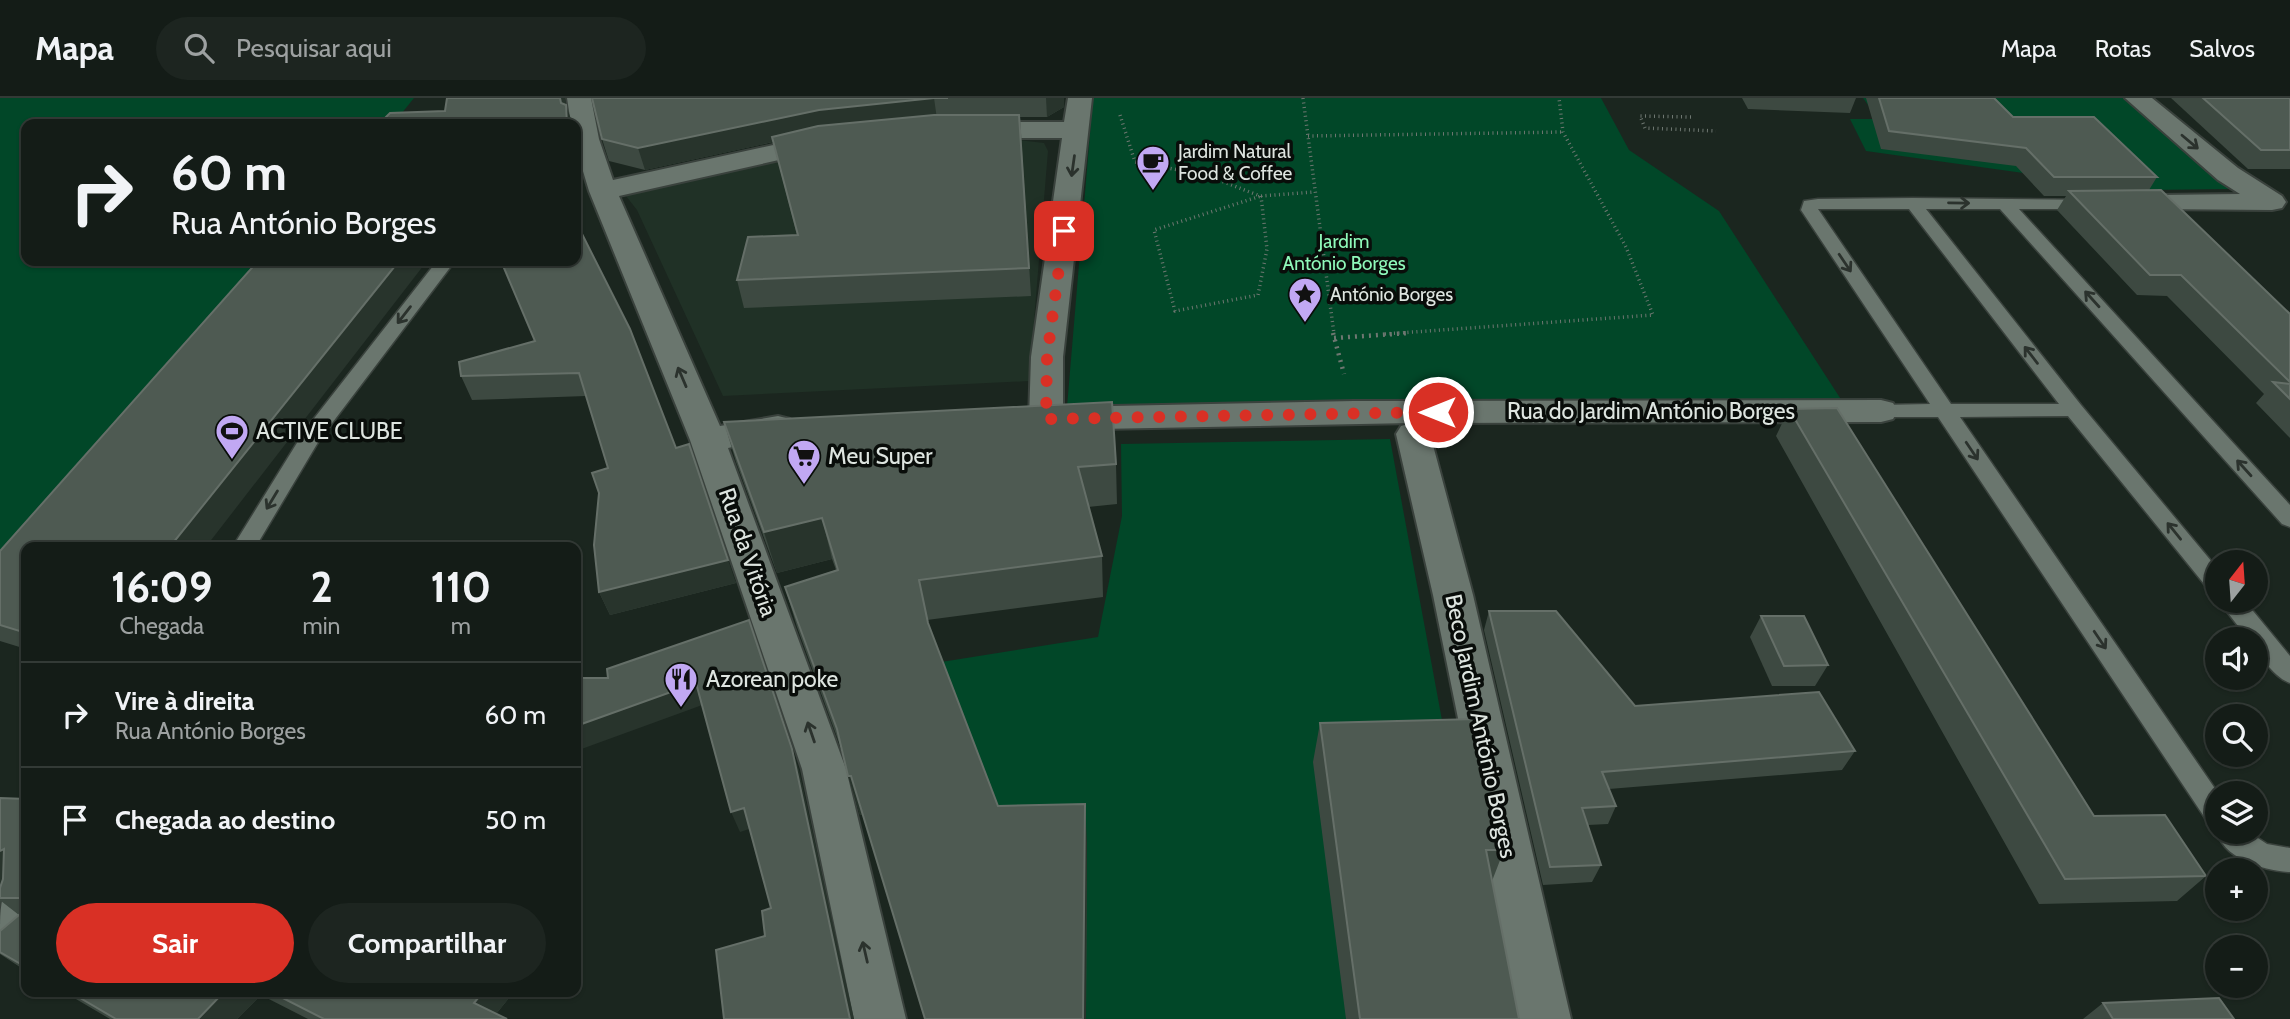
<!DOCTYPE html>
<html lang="pt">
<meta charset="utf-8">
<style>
:root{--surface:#141c17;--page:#1d2520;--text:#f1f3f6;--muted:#9da1a1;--line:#333a36;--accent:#d93025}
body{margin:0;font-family:Cabin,sans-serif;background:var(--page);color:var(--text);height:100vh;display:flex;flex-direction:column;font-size:26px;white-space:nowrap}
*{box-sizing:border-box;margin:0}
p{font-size:23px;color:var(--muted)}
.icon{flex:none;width:38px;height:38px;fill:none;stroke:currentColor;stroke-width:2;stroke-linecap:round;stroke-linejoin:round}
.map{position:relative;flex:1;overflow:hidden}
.sheet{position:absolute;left:21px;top:444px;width:560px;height:455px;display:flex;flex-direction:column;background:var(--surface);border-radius:14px;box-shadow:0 2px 5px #0004,0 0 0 2px var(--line)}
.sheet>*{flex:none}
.hud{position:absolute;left:21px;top:21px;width:560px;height:147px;border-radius:14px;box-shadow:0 2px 5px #0004,0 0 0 2px var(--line);background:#141c17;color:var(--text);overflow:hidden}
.needle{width:46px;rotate:17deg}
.tools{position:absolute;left:2205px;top:452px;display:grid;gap:14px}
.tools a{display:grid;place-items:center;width:63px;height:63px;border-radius:50%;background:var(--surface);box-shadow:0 2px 5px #0004,0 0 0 2px var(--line);font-size:35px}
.pin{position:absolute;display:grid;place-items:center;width:60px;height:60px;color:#fff;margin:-30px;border-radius:14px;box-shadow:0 4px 10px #0006}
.me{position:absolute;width:77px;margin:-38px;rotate:270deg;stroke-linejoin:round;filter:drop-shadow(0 0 5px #0008)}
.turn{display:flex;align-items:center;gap:24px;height:147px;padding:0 35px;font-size:32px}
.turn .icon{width:91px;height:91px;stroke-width:2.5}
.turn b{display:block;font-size:49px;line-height:60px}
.eta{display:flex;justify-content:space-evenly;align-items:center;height:119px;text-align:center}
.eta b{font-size:42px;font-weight:800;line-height:49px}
.primary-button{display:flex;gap:14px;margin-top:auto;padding:14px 35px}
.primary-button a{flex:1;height:80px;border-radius:42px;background:var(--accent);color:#fff;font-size:28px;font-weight:800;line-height:80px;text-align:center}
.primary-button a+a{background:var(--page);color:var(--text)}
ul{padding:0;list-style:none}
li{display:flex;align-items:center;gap:21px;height:105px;padding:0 35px;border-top:2px solid var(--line)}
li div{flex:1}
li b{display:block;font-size:26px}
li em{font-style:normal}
header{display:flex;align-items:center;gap:42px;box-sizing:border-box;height:98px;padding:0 35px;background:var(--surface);border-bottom:2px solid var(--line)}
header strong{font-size:33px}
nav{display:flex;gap:38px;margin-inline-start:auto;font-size:24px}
.search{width:490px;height:63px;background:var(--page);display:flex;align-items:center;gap:18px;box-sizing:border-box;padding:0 24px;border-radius:38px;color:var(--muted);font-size:26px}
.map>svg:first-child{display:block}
</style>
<header>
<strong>Mapa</strong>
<div class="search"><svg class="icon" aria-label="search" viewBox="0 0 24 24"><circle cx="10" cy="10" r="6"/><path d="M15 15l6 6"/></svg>Pesquisar aqui</div>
<nav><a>Mapa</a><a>Rotas</a><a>Salvos</a></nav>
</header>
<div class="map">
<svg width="2290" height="921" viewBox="0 0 2290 921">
<rect width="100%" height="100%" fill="#1b261f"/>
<polygon fill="#203126" points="983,38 1044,45 1048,53 1029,283 723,298 637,112 626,98 645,90 823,55"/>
<g fill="#014728">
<polygon points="0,0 414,0 393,26 26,26 26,163 274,163 0,479"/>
<polygon points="1093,0 1601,0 1629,52 1719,113 1844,306 1067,309"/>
<polygon points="1863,0 2123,0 2230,91 2146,92 1866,53 1850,21 1878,21"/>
<polygon points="1390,341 1449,660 1346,921 1086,921 1004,745 935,565 1098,539 1122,418 1121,346"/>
</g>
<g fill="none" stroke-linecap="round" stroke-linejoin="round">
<defs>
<g id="service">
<path d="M1913,100l182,2v8l-6,1h-70l271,296v22l-8,-3 -282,-315h-74l155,196 136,163v25l-8,-3 -141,-174 -108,1 258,376 -1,32 -10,-4 -269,-404h-57l-10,-6 10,-6 49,-1 -129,-194 3,-9 14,-2zM1818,111h91l150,195h-108z"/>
<polygon points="437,163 455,163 320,341 255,450 232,450 305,332"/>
<path d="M2218,502h26l46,56v27c-15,-5 -34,-29 -34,-44h-8z"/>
<path d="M2217,731l30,2 20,13 23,4v24c-25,-1 -70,-14 -73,-43z"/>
<path d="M26,773c1,25 1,51 -26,61 0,-25 0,-50 26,-61z"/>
</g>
<g id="minor">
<polygon points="567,0 591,0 599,41 613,82 828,35 837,37 841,43 837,49 828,51 619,98 720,328 778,318 790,321 795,329 790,337 728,350 846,671 906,921 854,921 802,671 690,342 589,93 576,50 576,26 571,26"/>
<polygon points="1068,0 1092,0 1063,259 1063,309 1354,303 1881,302 1893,305 1898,313 1893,321 1881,324 1414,325 1425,328 1430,336 1473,497 1571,921 1519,921 1433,497 1396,336 1401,328 1412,325 1046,332 1034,329 1029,321 1031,259 1062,40 968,40 959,37 955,32 959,27 968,24 1064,24"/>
<polygon points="2125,0 2152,0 2238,70 2282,98 2286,104 2282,110 2272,112 2149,111 2145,105 2149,99 2159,97 2240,96 2218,82"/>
</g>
</defs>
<use href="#service" stroke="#3a423d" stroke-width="3"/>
<use href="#minor" stroke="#3a423d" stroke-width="4"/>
<g stroke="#6e7771" stroke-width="3.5" stroke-dasharray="1 3.5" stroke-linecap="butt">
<polyline points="1303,0 1334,236"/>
<polyline points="1120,17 1135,64 1206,77 1260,98"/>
<polyline points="1691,19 1640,18 1645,30 1716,33"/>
<polyline points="1308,38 1563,34"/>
<polygon points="1261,98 1267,151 1258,197 1175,213 1154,132"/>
<polyline points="1261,98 1314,94"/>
<polyline points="1385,236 1653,217 1626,149 1563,34 1559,0"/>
</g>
<g stroke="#6e7771" stroke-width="4.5" stroke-dasharray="2 5" stroke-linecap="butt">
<polyline points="1333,235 1344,276"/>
<polyline points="1334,240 1409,235"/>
</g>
<use href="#service" fill="#6a766e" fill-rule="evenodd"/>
<use href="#minor" fill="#6a766e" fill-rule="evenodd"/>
</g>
<g fill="#3d4941">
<polygon points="592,0 1064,0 1064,9 1047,19 1020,19 1031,198 744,210 737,182 797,137 773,44 645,72 609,63 602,41"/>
<polygon points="1742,0 1856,0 1850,15 1748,11"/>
<polygon points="1866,0 1994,0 2013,19 2157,79 2149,92 2290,216 2290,340 2256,305 2264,296 2167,198 2137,197 2057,112 2066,98 2044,98 2016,68 1881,51"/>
<polygon points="2171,0 2290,0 2290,71 2248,71"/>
<polygon points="583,138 736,485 610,517 599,494 608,370 586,298 472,302 461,278 535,243"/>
<polygon points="1789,311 2094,718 2206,778 2177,803 2039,806 1776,338"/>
<polygon points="724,324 1116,366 1117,406 1088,409 1102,458 1103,499 927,522 998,708 1087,744 1086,921 925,921 863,716 860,717 842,653 797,529 785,489 836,472 832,461 777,475 736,364"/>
<polygon points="26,450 26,551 0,543 0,453"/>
<polygon points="1489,513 1635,608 1855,653 1842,672 1609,691 1616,708 1608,726 1588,727 1601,767 1592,784 1543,787 1484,532"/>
<polygon points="1761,518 1828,567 1815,588 1772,588 1750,539"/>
<polygon points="1320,625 1504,752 1492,783 1519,921 1346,921 1313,664"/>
<polygon points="0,700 26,701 26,873 0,856 0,833 19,817 1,803 0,808"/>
<polygon points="64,894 513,894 513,895 496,916 507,921 308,921 261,897 237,921 110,921"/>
<polygon points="2103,905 2234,921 2083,921"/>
</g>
<g fill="#28342c">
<polygon points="560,0 565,0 566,8 573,26 567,26"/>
<polygon points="934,0 937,21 823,33 645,72 638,50 819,12"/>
<polygon points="1046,0 1064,0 1064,9 1047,19"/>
<polygon points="576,109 586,150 578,128 576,118"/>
<polygon points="399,163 427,163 205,450 169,450"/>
<polygon points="689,346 736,485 610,517 599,494"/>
<polygon points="822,420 832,461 777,475 764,434"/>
<polygon points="749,522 799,672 854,921 850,921"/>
<polygon points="696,585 705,606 576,653 576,628"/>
<polygon points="848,678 851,678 863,716 860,717"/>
<polygon points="1085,706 1087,744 1086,921 1083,921"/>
<polygon points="744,710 752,730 740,734 731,714"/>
<polygon points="4,751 26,770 0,800 0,753"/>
<polygon points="224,894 257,894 261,897 237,921 198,921"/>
<polygon points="483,894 513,894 513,895 492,921 474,905"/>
</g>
<g fill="#4e5a52" stroke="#656f68" stroke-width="2">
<polygon points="447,0 560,0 561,5 566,7 567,26 379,26 390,15 445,13"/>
<polygon points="592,0 948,0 934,0 819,12 638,50 602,41"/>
<polygon points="1879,0 1994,0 2013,19 2094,19 2157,79 2054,79 2026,50 1889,33"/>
<polygon points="2203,0 2290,0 2290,52 2261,52"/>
<polygon points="934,17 1019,17 1029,170 737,182 748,139 798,137 772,39 818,28"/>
<polygon points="2161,92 2290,216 2290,284 2181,177 2150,177 2069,93"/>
<polygon points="576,118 578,128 630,231 676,350 689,346 728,462 599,494 594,447 599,395 592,375 608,370 579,275 461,278 459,264 535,243 501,163 576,163"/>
<polygon points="258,163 399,163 169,450 26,450 26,535 0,527 0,453"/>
<polygon points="2273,284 2290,286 2290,301"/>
<polygon points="1112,304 1116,366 1078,369 1102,458 919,482 928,525 998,708 1085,706 1083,921 925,921 851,678 848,678 837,631 785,489 838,472 822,420 764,434 724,324"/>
<polygon points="1837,310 2094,718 2165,717 2206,778 2065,781 1789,311"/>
<polygon points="1489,513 1556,513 1635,608 1819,594 1855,653 1602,674 1616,708 1582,710 1601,767 1550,769"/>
<polygon points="1761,518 1804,518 1828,567 1784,568"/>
<polygon points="749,522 792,651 850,921 724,921 716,852 765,838 762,813 771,810 744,710 731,714 696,585 576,628 576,582 580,580 608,580 607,571"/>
<polygon points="1476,621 1504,752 1486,752 1519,921 1360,921 1320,625"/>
<polygon points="0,700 26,701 26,800 0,800 0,790 3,781 4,751 0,753"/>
<polygon points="26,811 26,869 0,854 0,833"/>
<polygon points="70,894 224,894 198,921 116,921"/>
<polygon points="271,894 483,894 474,905 507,921 324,921"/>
<polygon points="2219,900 2234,921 2113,921 2103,905"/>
</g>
<defs><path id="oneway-shaft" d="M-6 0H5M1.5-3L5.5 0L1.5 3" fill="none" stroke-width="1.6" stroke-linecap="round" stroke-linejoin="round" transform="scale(1.75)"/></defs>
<g stroke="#2b322d">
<use href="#oneway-shaft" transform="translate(2190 44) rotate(40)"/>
<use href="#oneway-shaft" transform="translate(1073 68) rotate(98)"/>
<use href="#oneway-shaft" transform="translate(1959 105) rotate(1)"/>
<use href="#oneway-shaft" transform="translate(1845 165) rotate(56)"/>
<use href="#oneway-shaft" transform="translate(2092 201) rotate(-132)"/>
<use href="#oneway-shaft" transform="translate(404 217) rotate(128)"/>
<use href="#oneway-shaft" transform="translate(2031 257) rotate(-128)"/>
<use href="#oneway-shaft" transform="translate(682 279) rotate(-113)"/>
<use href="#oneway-shaft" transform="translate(1972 353) rotate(56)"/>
<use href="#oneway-shaft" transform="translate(2244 370) rotate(-132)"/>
<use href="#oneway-shaft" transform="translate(272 402) rotate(121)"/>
<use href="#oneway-shaft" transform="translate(2174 433) rotate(-129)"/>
<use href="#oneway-shaft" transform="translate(2100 542) rotate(56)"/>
<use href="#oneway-shaft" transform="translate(811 634) rotate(-109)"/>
<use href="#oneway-shaft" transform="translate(865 854) rotate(-103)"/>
</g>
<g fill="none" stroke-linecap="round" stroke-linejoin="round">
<polyline stroke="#d93025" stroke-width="12" stroke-dasharray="0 21.6" points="1064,133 1047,259 1046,321 1438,314"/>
</g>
<defs>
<symbol id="cafe-pin" viewBox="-11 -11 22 30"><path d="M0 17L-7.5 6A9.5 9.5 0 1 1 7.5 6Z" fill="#c1a8f3" stroke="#090d0a"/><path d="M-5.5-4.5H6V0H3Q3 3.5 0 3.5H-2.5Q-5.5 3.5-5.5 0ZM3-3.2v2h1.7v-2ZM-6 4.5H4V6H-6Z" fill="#111"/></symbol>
<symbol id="sight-pin" viewBox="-11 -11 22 30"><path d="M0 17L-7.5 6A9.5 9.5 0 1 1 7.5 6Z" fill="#c1a8f3" stroke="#090d0a"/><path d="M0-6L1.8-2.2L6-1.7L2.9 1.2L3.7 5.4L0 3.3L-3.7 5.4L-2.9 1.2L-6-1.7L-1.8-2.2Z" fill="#111"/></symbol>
<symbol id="stadium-pin" viewBox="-11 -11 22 30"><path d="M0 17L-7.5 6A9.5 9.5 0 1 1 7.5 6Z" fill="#c1a8f3" stroke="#090d0a"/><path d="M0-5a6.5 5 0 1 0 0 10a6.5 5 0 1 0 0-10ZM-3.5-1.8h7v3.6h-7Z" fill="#111"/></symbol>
<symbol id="supermarket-pin" viewBox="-11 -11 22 30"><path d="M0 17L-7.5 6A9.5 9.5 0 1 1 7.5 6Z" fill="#c1a8f3" stroke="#090d0a"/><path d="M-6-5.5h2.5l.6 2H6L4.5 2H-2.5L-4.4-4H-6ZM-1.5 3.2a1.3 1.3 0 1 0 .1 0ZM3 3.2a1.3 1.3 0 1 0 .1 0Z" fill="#111"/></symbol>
<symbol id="restaurant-pin" viewBox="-11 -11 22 30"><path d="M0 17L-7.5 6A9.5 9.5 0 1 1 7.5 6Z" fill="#c1a8f3" stroke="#090d0a"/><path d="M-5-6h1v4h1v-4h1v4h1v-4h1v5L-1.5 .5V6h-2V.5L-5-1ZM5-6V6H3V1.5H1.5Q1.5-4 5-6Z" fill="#111"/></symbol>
</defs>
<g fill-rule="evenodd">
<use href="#cafe-pin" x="1134" y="45" width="38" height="52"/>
<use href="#sight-pin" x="1286" y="177" width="38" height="52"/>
<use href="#stadium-pin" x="213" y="314" width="38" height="52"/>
<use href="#supermarket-pin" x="785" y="339" width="38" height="52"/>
<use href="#restaurant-pin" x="662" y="562" width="38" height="52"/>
</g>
<g text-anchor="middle" stroke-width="7" stroke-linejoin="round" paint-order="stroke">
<g font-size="19" fill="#dee5e0" stroke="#090d0a" text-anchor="start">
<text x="1178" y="60">Jardim Natural<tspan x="1178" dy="22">Food &amp; Coffee</tspan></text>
<text x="1330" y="203">António Borges</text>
</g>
<g font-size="19" fill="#8ff9ba" stroke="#090d0a">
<text x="1344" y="150">Jardim<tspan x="1344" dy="22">António Borges</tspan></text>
</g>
<g font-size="23" fill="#dee5e0" stroke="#090d0a">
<text x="1651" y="321">Rua do Jardim António Borges</text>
<text transform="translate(748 454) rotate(71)" y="8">Rua da Vitória</text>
<text transform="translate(1481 628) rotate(78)" y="8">Beco Jardim António Borges</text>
</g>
<g font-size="23" fill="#dee5e0" stroke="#090d0a" text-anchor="start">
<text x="256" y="341">ACTIVE CLUBE</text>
<text x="828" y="366">Meu Super</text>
<text x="706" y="589">Azorean poke</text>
</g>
</g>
</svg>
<div class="tools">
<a><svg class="needle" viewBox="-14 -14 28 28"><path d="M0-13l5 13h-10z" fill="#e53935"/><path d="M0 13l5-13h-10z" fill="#9da1a1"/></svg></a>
<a><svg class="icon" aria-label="sound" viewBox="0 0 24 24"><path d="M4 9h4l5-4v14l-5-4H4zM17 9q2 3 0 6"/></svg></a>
<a><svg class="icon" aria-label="search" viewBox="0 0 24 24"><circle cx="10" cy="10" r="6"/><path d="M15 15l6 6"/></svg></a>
<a><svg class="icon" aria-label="layers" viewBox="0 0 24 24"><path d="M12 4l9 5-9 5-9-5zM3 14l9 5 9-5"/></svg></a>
<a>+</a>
<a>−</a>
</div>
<div class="pin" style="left:1064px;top:133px;background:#d93025"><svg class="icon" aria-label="arrive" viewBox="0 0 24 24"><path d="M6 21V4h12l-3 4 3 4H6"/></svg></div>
<svg class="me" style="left:1438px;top:314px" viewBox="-20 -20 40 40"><circle r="17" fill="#d93025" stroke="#fff" stroke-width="3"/><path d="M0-11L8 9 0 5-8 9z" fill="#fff"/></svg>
<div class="hud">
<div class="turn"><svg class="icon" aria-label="right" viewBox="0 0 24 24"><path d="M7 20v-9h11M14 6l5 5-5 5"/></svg><div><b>60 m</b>Rua António Borges</div></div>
</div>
<section class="sheet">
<div class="eta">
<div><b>16:09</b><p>Chegada</p></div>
<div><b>2</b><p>min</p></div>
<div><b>110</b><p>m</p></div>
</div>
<ul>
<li><svg class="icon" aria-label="right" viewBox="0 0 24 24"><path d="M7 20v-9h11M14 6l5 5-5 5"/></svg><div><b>Vire à direita</b><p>Rua António Borges</p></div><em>60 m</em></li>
<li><svg class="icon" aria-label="arrive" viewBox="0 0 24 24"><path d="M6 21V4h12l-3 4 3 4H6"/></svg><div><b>Chegada ao destino</b></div><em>50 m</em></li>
</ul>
<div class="primary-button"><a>Sair</a><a>Compartilhar</a></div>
</section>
</div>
